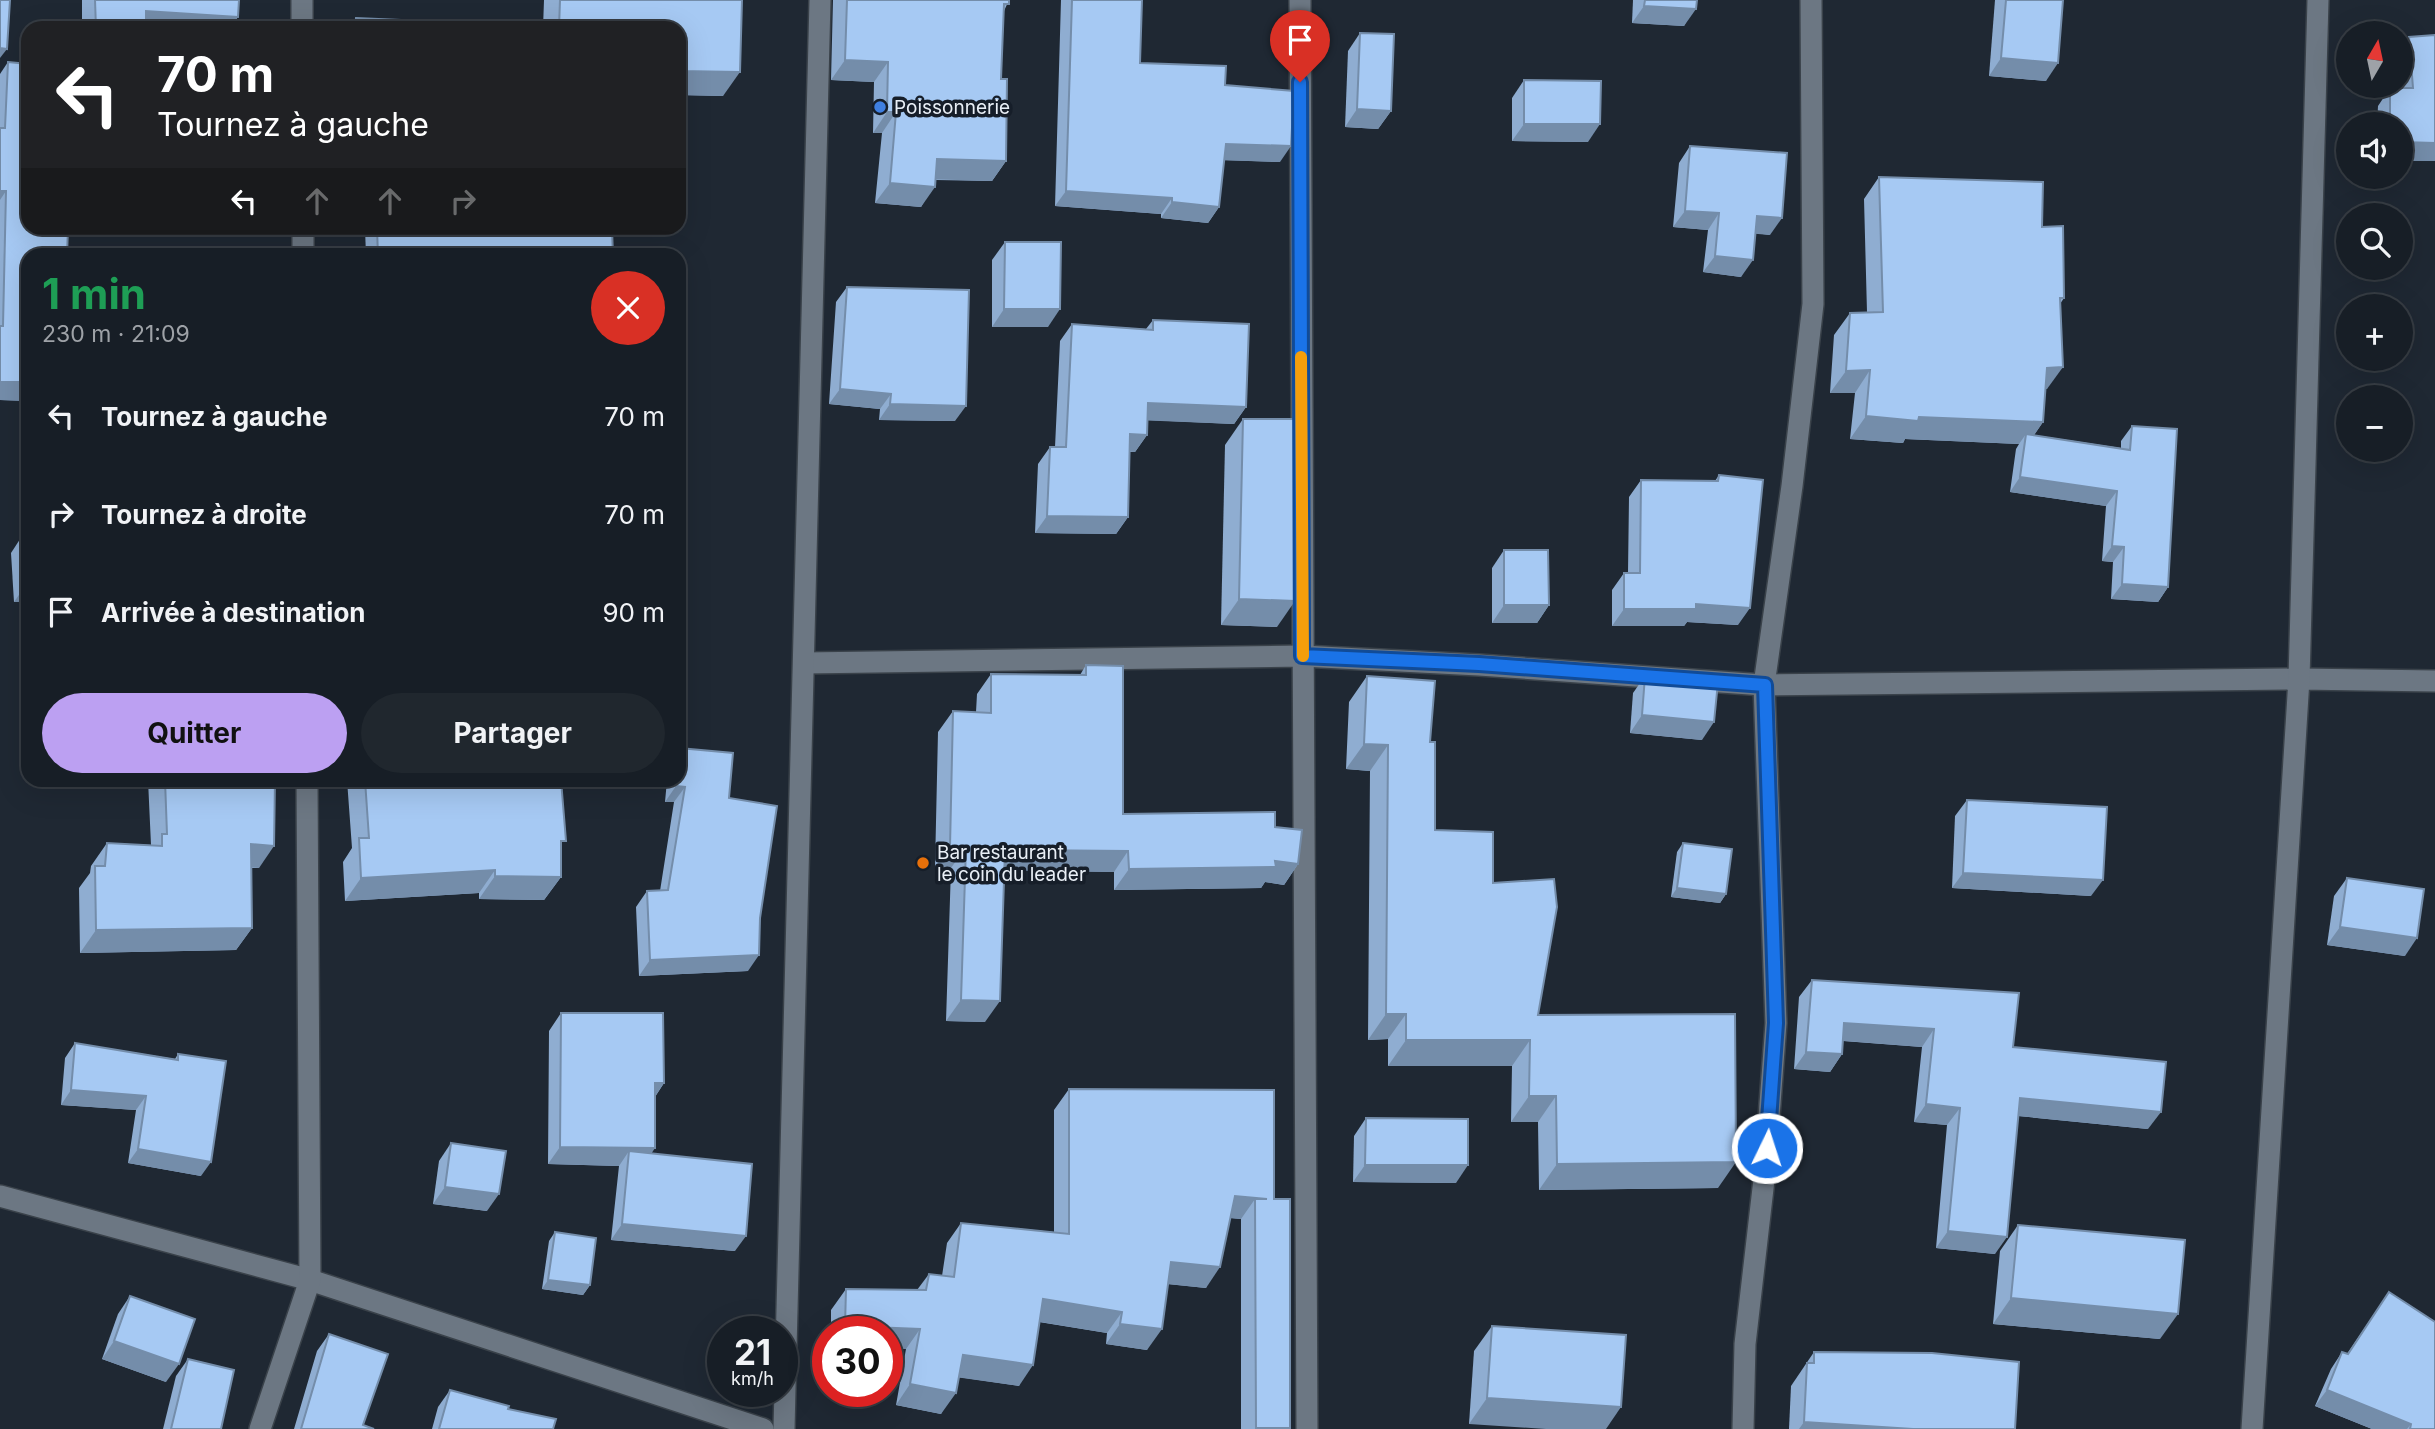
<!DOCTYPE html>
<html lang="fr">
<meta charset="utf-8">
<style>
:root{--surface:#171e26;--page:#20272e;--text:#f1f3f6;--muted:#9ea2a7;--line:#363c43;--accent:#bca0f2}
body{margin:0;font-family:Inter,sans-serif;background:var(--page);color:var(--text);height:100vh;display:flex;flex-direction:column;font-size:26px;white-space:nowrap}
*{box-sizing:border-box;margin:0}
p{font-size:23px;color:var(--muted)}
.icon{flex:none;width:38px;height:38px;fill:none;stroke:currentColor;stroke-width:2;stroke-linecap:round;stroke-linejoin:round}
.map{position:relative;flex:1;overflow:hidden}
.drawer{position:absolute;left:21px;top:248px;width:665px;height:539px;display:flex;flex-direction:column;background:var(--surface);border-radius:21px;box-shadow:0 7px 28px #0002,0 0 0 2px var(--line)}
.drawer>*{flex:none}
.banner{position:absolute;left:21px;top:21px;width:665px;height:214px;border-radius:21px;box-shadow:0 7px 28px #0002,0 0 0 2px var(--line);background:#202124;color:#fff;overflow:hidden}
.needle{width:46px;rotate:9deg}
.buttons{position:absolute;left:2336px;top:21px;display:grid;gap:14px}
.buttons a{display:grid;place-items:center;width:77px;height:77px;border-radius:50%;background:var(--surface);box-shadow:0 7px 28px #0002,0 0 0 2px var(--line);font-size:35px}
.speed{position:absolute;left:707px;top:1316px;display:flex;gap:14px;font-size:35px;font-weight:700;text-align:center}
.speed>*{display:grid;place-content:center;width:91px;height:91px;border-radius:50%;background:var(--surface);box-shadow:0 7px 28px #0002,0 0 0 2px var(--line);line-height:1}
.speed small{font-size:18px;font-weight:400}
.speed .limit{border:10px solid #d22;background:#fff;color:#111}
.pin{position:absolute;display:grid;place-items:center;width:60px;height:60px;color:#fff;margin:-72px -30px;border-radius:50% 50% 50% 0;rotate:-45deg;box-shadow:0 0 7px #0007}
.pin .icon{rotate:45deg}
.me{position:absolute;width:77px;margin:-38px;rotate:4deg;stroke-linejoin:round;filter:drop-shadow(0 0 5px #0008)}
.turn{display:flex;align-items:center;gap:24px;height:147px;padding:0 21px;font-size:32px}
.turn .icon{width:91px;height:91px;stroke-width:2.5}
.turn b{display:block;font-size:49px;line-height:60px}
.lanes{display:flex;align-items:center;height:66px;padding:0 21px;background:#0003;justify-content:center;gap:35px;direction:ltr}
.lanes .off{opacity:.35}
.round{display:grid;place-items:center;flex:none;width:74px;height:74px;border-radius:37px;background:var(--page)}
.summary{display:flex;align-items:center;justify-content:space-between;height:119px;padding:0 21px}
h1{font-size:42px;font-weight:700;line-height:52px;color:#1e9e55}
.cta{display:flex;gap:14px;margin-top:auto;padding:14px 21px}
.cta a{flex:1;height:80px;border-radius:42px;background:var(--accent);color:#111;font-size:28px;font-weight:700;line-height:80px;text-align:center}
.cta a+a{background:var(--page);color:var(--text)}
ul{padding:0;list-style:none}
li{display:flex;align-items:center;gap:21px;height:98px;padding:0 21px}
li div{flex:1}
li b{display:block;font-size:26px}
li em{font-style:normal}
.map>svg:first-child{display:block}
</style>
<div class="map">
<svg width="2435" height="1429" viewBox="0 0 2435 1429">
<rect width="100%" height="100%" fill="#1f2833"/>
<g fill="none" stroke-linecap="round" stroke-linejoin="round">
<defs>
<g id="street">
<polyline points="302,0 302,28"/>
<polyline points="1300,0 1307,1429"/>
<polyline points="303,228 303,256"/>
<polyline points="804,663 1302,656 1479,665 1764,685 2299,679 2435,681"/>
<polyline points="0,1196 310,1280 763,1429"/>
<polyline points="260,1429 310,1280 307,780"/>
<polyline points="784,1429 820,0"/>
<polyline points="1743,1429 1745,1344 1765,1171 1776,1023 1764,685 1792,486 1813,304 1811,0"/>
<polyline points="2252,1429 2299,679 2318,0"/>
</g>
</defs>
<use href="#street" stroke="#3a424a" stroke-width="24"/>
<use href="#street" stroke="#6c7783" stroke-width="21"/>
</g>
<g fill="#8fadd1">
<polygon points="82,0 239,0 238,17 230,28 82,28"/>
<polygon points="544,0 742,0 723,96 679,95 679,28 543,28"/>
<polygon points="833,0 1009,0 1004,11 1001,79 1006,161 992,181 936,180 921,207 875,203 882,133 873,133 874,82 831,80"/>
<polygon points="1061,0 1142,0 1140,63 1225,85 1280,162 1224,160 1219,207 1208,223 1161,218 1161,214 1055,206"/>
<polygon points="1633,0 1697,0 1684,26 1632,23"/>
<polygon points="1995,0 2063,0 2046,81 1989,76"/>
<polygon points="356,18 423,28 348,28"/>
<polygon points="1360,33 1391,111 1378,129 1345,127 1348,51"/>
<polygon points="2435,35 2401,124 2377,124 2378,106 2390,88 2399,88 2399,86 2401,86 2401,48 2409,37"/>
<polygon points="8,62 28,256 28,401 0,400 0,74"/>
<polygon points="1524,80 1588,142 1512,141 1512,98"/>
<polygon points="1690,146 1770,235 1755,233 1741,277 1703,272 1708,230 1673,227 1679,163"/>
<polygon points="1879,177 2042,227 2064,298 2060,304 2047,389 2045,389 2043,422 2034,435 2121,448 2121,441 2132,426 2168,587 2158,602 2111,599 2113,562 2102,561 2106,506 2010,492 2016,449 2019,444 1905,439 1903,443 1850,439 1855,393 1830,393 1834,335 1850,313 1867,312 1864,199"/>
<polygon points="365,228 612,228 613,256 366,256"/>
<polygon points="1005,242 1048,327 992,327 992,260"/>
<polygon points="847,287 955,421 879,420 880,409 829,404 836,302"/>
<polygon points="1153,320 1246,407 1234,424 1147,420 1147,435 1135,452 1129,452 1128,517 1116,534 1035,533 1038,464 1050,447 1055,447 1060,341 1072,324 1146,329"/>
<polygon points="1243,419 1277,627 1221,625 1225,445"/>
<polygon points="1719,475 1738,625 1687,622 1684,626 1612,626 1612,590 1624,573 1628,573 1629,497 1641,480 1715,481"/>
<polygon points="26,530 28,530 28,601 14,602 11,553"/>
<polygon points="1504,550 1549,605 1537,623 1492,623 1492,568"/>
<polygon points="1086,665 1123,814 1275,827 1298,864 1284,885 1265,882 1261,888 1114,890 1114,872 1004,870 985,1022 946,1021 951,868 935,867 938,732 953,711 976,712 977,694 991,674 1080,675"/>
<polygon points="1367,676 1430,742 1435,830 1493,883 1538,1015 1718,1188 1539,1190 1538,1122 1511,1122 1512,1066 1388,1066 1388,1039 1368,1040 1370,771 1346,769 1349,702"/>
<polygon points="1645,676 1702,740 1630,733 1633,693"/>
<polygon points="148,780 275,780 259,868 251,868 252,928 236,950 80,953 79,888 90,873 91,866 107,843 151,845"/>
<polygon points="347,780 561,780 561,877 544,900 479,899 479,893 345,901 343,862 352,848"/>
<polygon points="667,780 679,780 729,798 748,971 639,976 636,907 647,891 660,891 674,802 665,802"/>
<polygon points="1967,800 2091,896 1952,888 1955,816"/>
<polygon points="1683,843 1726,894 1720,903 1671,897 1677,852"/>
<polygon points="2347,878 2405,956 2327,945 2334,896"/>
<polygon points="1812,980 2013,1047 2148,1129 2018,1116 1995,1254 1936,1248 1947,1125 1914,1122 1922,1047 1843,1041 1842,1054 1830,1072 1794,1069 1799,997"/>
<polygon points="561,1013 664,1083 655,1097 652,1153 735,1251 611,1240 619,1166 548,1164 549,1031"/>
<polygon points="75,1043 175,1059 178,1054 201,1176 128,1163 136,1110 61,1105 65,1058"/>
<polygon points="1069,1089 1274,1199 1289,1429 1241,1429 1241,1219 1230,1218 1206,1288 1168,1284 1147,1350 1106,1344 1107,1333 1039,1322 1019,1386 958,1377 941,1414 896,1405 906,1349 887,1349 887,1332 831,1332 831,1310 846,1289 917,1290 929,1274 942,1276 947,1243 961,1223 1054,1232 1054,1110"/>
<polygon points="1366,1118 1456,1183 1353,1182 1354,1136"/>
<polygon points="451,1143 487,1211 433,1204 439,1161"/>
<polygon points="2018,1225 2160,1339 1993,1324 2000,1251"/>
<polygon points="555,1232 590,1285 583,1295 542,1289 549,1241"/>
<polygon points="2389,1292 2435,1429 2372,1429 2315,1406 2331,1369 2342,1352 2347,1354"/>
<polygon points="130,1296 166,1382 102,1359 118,1314"/>
<polygon points="1492,1326 1621,1407 1469,1424 1474,1351"/>
<polygon points="329,1334 363,1425 374,1429 294,1429 317,1351"/>
<polygon points="1814,1352 2015,1429 1789,1429 1791,1386"/>
<polygon points="188,1359 221,1429 163,1429 176,1376"/>
<polygon points="450,1390 508,1409 553,1429 432,1429 438,1407"/>
</g>
<g fill="#748daa">
<polygon points="1644,6 1696,9 1684,26 1632,23"/>
<polygon points="146,11 238,17 230,28 134,28"/>
<polygon points="0,48 7,49 0,58"/>
<polygon points="2001,58 2058,63 2046,81 1989,76"/>
<polygon points="845,60 888,62 874,82 831,80"/>
<polygon points="679,71 740,72 723,96 679,95"/>
<polygon points="1357,109 1391,111 1378,129 1345,127"/>
<polygon points="887,112 896,112 882,133 873,133"/>
<polygon points="1524,124 1600,124 1588,142 1512,141"/>
<polygon points="2401,142 2435,143 2435,161 2401,161"/>
<polygon points="1226,144 1291,146 1280,162 1215,160"/>
<polygon points="937,159 1006,161 992,181 923,179"/>
<polygon points="890,183 935,187 921,207 875,203"/>
<polygon points="0,191 6,191 0,200"/>
<polygon points="1066,191 1172,198 1161,214 1055,206"/>
<polygon points="1172,202 1219,207 1208,223 1161,218"/>
<polygon points="1685,211 1719,213 1708,230 1673,227"/>
<polygon points="1757,216 1782,218 1770,235 1746,233"/>
<polygon points="1715,256 1753,260 1741,277 1703,272"/>
<polygon points="1004,309 1060,309 1048,327 992,327"/>
<polygon points="2063,367 2047,389 2031,390 2047,368"/>
<polygon points="1870,370 1855,393 1830,393 1846,371"/>
<polygon points="0,382 28,382 28,401 0,400"/>
<polygon points="840,389 891,394 880,409 829,404"/>
<polygon points="1148,403 1246,407 1234,424 1136,420"/>
<polygon points="890,404 966,406 955,421 879,420"/>
<polygon points="1866,416 1919,417 2043,422 2028,444 2026,434 2019,444 1905,439 1903,443 1850,439"/>
<polygon points="1130,434 1147,435 1135,452 1118,451"/>
<polygon points="2020,477 2117,491 2106,506 2010,492"/>
<polygon points="1047,516 1128,517 1116,534 1035,533"/>
<polygon points="2112,546 2124,547 2113,562 2102,561"/>
<polygon points="28,582 28,601 14,602"/>
<polygon points="2122,584 2168,587 2158,602 2111,599"/>
<polygon points="1239,599 1295,601 1277,627 1221,625"/>
<polygon points="1696,604 1750,608 1738,625 1687,622 1684,626 1612,626 1624,609"/>
<polygon points="1504,605 1549,605 1537,623 1492,623"/>
<polygon points="1642,715 1714,722 1702,740 1630,733"/>
<polygon points="1364,744 1388,745 1370,771 1346,769"/>
<polygon points="676,786 685,787 674,802 665,802"/>
<polygon points="251,844 274,846 259,868 235,866"/>
<polygon points="950,847 966,847 951,868 935,867"/>
<polygon points="1005,850 1128,851 1114,872 990,870"/>
<polygon points="1275,861 1298,864 1284,885 1265,882 1261,888 1114,890 1129,869"/>
<polygon points="495,870 479,893 345,901 361,878"/>
<polygon points="1963,873 2103,880 2091,896 1952,888"/>
<polygon points="495,876 561,877 544,900 479,899"/>
<polygon points="1677,888 1726,894 1720,903 1671,897"/>
<polygon points="2340,927 2417,938 2405,956 2327,945"/>
<polygon points="252,928 236,950 80,953 96,930"/>
<polygon points="759,955 748,971 639,976 650,960"/>
<polygon points="961,1000 1000,1001 985,1022 946,1021"/>
<polygon points="1386,1014 1406,1014 1388,1039 1368,1040"/>
<polygon points="1844,1023 1934,1029 1922,1047 1832,1040"/>
<polygon points="1406,1040 1530,1040 1512,1066 1388,1066"/>
<polygon points="1806,1052 1842,1054 1830,1072 1794,1069"/>
<polygon points="655,1083 664,1083 652,1101"/>
<polygon points="71,1090 146,1096 136,1110 61,1105"/>
<polygon points="1529,1096 1556,1096 1538,1122 1511,1122"/>
<polygon points="2020,1098 2161,1112 2148,1129 2008,1115"/>
<polygon points="1926,1104 1960,1108 1947,1125 1914,1122"/>
<polygon points="560,1147 655,1148 643,1166 629,1151 619,1166 548,1164"/>
<polygon points="138,1149 211,1162 201,1176 128,1163"/>
<polygon points="1736,1162 1718,1188 1539,1190 1557,1164"/>
<polygon points="1365,1165 1468,1165 1456,1183 1353,1182"/>
<polygon points="445,1187 499,1194 487,1211 433,1204"/>
<polygon points="1235,1196 1267,1199 1255,1199 1241,1219 1220,1217"/>
<polygon points="622,1224 746,1236 735,1251 611,1240"/>
<polygon points="1948,1231 2007,1237 1995,1254 1936,1248"/>
<polygon points="1171,1262 1220,1267 1206,1288 1157,1283"/>
<polygon points="548,1280 590,1285 583,1295 542,1289"/>
<polygon points="2011,1298 2178,1314 2160,1339 1993,1324"/>
<polygon points="1043,1299 1122,1312 1107,1333 1028,1320"/>
<polygon points="1120,1324 1162,1329 1147,1350 1106,1344"/>
<polygon points="845,1326 920,1329 906,1349 887,1349 887,1332 841,1332"/>
<polygon points="114,1341 179,1364 166,1382 102,1359"/>
<polygon points="963,1355 1033,1365 1019,1386 948,1376"/>
<polygon points="910,1384 956,1393 941,1414 896,1405"/>
<polygon points="2327,1390 2411,1424 2407,1429 2372,1429 2315,1406"/>
<polygon points="1487,1398 1621,1407 1606,1429 1546,1429 1469,1424"/>
<polygon points="1804,1422 1913,1429 1799,1429"/>
<polygon points="1256,1428 1290,1428 1289,1429 1255,1429"/>
</g>
<g fill="#a6c9f3" stroke="#748daa" stroke-width="2">
<polygon points="0,0 10,0 7,49 0,48"/>
<polygon points="95,0 239,0 238,17 146,11 146,28 96,28"/>
<polygon points="560,0 742,0 740,72 679,71 679,28 559,28"/>
<polygon points="847,0 1009,0 1009,4 1004,4 1001,79 1007,79 1006,161 937,159 935,187 890,183 896,112 887,112 888,62 845,60"/>
<polygon points="1072,0 1142,0 1140,63 1226,66 1225,85 1294,91 1291,146 1226,144 1219,207 1172,202 1172,198 1066,191"/>
<polygon points="1645,0 1697,0 1696,9 1644,6"/>
<polygon points="2006,0 2063,0 2058,63 2001,58"/>
<polygon points="356,18 423,21 423,28 355,28"/>
<polygon points="1360,33 1394,34 1391,111 1357,109"/>
<polygon points="2435,35 2435,143 2401,142 2401,124 2390,124 2390,88 2413,88 2409,37"/>
<polygon points="8,62 28,64 28,228 68,228 67,256 28,256 28,382 0,382 0,326 3,326 6,191 0,191 0,128 5,128"/>
<polygon points="1524,80 1601,81 1600,124 1524,124"/>
<polygon points="1690,146 1787,153 1782,218 1757,216 1753,260 1715,256 1719,213 1685,211"/>
<polygon points="1879,177 2043,182 2042,227 2063,226 2064,298 2060,298 2063,367 2047,368 2043,422 1919,417 1918,421 1866,416 1870,370 1846,371 1850,313 1883,312"/>
<polygon points="377,228 612,228 613,256 378,256"/>
<polygon points="1005,242 1061,242 1060,309 1004,309"/>
<polygon points="847,287 969,290 966,406 890,404 891,394 840,389"/>
<polygon points="1153,320 1249,324 1246,407 1148,403 1147,435 1130,434 1128,517 1047,516 1050,447 1066,447 1072,324 1153,330"/>
<polygon points="1243,419 1297,419 1295,601 1239,599"/>
<polygon points="2132,426 2177,429 2168,587 2122,584 2124,547 2112,546 2117,491 2020,477 2026,434 2130,450"/>
<polygon points="1719,475 1763,480 1750,608 1696,604 1696,609 1624,609 1624,573 1640,573 1641,480 1718,481"/>
<polygon points="26,530 28,530 28,556"/>
<polygon points="1504,550 1548,550 1549,605 1504,605"/>
<polygon points="1086,665 1123,666 1123,814 1275,812 1275,827 1302,830 1298,864 1275,861 1276,867 1129,869 1128,851 1005,850 1000,1001 961,1000 966,847 950,847 953,711 991,713 991,674 1086,675"/>
<polygon points="1367,676 1435,681 1430,742 1435,742 1435,830 1493,832 1493,883 1554,879 1557,907 1538,1015 1735,1014 1736,1162 1557,1164 1556,1096 1529,1096 1530,1040 1406,1040 1406,1014 1386,1014 1388,745 1364,744"/>
<polygon points="1645,676 1718,682 1714,722 1642,715"/>
<polygon points="679,748 733,753 729,798 777,806 760,918 759,955 650,960 647,891 668,890 685,787 676,786 677,780 679,780"/>
<polygon points="165,780 275,780 274,846 251,844 252,928 96,930 95,866 105,866 107,843 162,846 162,834 167,834"/>
<polygon points="365,780 561,780 566,841 561,841 561,877 495,876 495,870 361,878 359,838 369,838"/>
<polygon points="1967,800 2107,807 2103,880 1963,873"/>
<polygon points="1683,843 1732,849 1726,894 1677,888"/>
<polygon points="2347,878 2424,889 2417,938 2340,927"/>
<polygon points="1812,980 2019,993 2013,1047 2166,1062 2161,1112 2020,1098 2007,1237 1948,1231 1960,1108 1926,1104 1934,1029 1844,1023 1842,1054 1806,1052"/>
<polygon points="561,1013 663,1013 664,1083 655,1083 655,1148 560,1147"/>
<polygon points="75,1043 178,1060 178,1054 226,1061 211,1162 138,1149 146,1096 71,1090"/>
<polygon points="1069,1089 1274,1090 1274,1199 1290,1199 1290,1428 1256,1428 1255,1199 1267,1199 1235,1196 1220,1267 1171,1262 1162,1329 1120,1324 1122,1312 1043,1299 1033,1365 963,1355 956,1393 910,1384 920,1329 845,1326 846,1289 926,1290 929,1274 954,1277 961,1223 1069,1234"/>
<polygon points="1366,1118 1468,1119 1468,1165 1365,1165"/>
<polygon points="451,1143 506,1151 499,1194 445,1187"/>
<polygon points="629,1151 752,1164 746,1236 622,1224"/>
<polygon points="2018,1225 2185,1240 2178,1314 2011,1298"/>
<polygon points="555,1232 596,1238 590,1285 548,1280"/>
<polygon points="2389,1292 2435,1322 2435,1429 2410,1429 2411,1424 2327,1390 2342,1352 2348,1354"/>
<polygon points="130,1296 195,1319 179,1364 114,1341"/>
<polygon points="1492,1326 1626,1335 1621,1407 1487,1398"/>
<polygon points="329,1334 388,1354 363,1425 374,1429 301,1429"/>
<polygon points="1814,1352 1932,1353 2019,1362 2015,1429 1913,1429 1804,1422 1807,1363 1814,1363"/>
<polygon points="188,1359 234,1370 221,1429 171,1429"/>
<polygon points="450,1390 509,1406 508,1409 556,1419 553,1429 439,1429"/>
</g>
<g fill="none" stroke-linecap="round" stroke-linejoin="round">
<defs>
<polyline id="route" points="1300,82 1302,656 1479,664 1765,685 1776,1023 1767,1148"/>
</defs>
<use href="#route" stroke="#114b97" stroke-width="18"/>
<use href="#route" stroke="#1a73e8" stroke-width="12"/>
<polyline stroke="#f59e0b" stroke-width="12" points="1301,357 1303,656"/>
</g>
<circle fill="#3f7fe0" stroke="#161e29" stroke-width="2.5" cx="880" cy="107" r="7"/>
<circle fill="#e8710a" stroke="#161e29" stroke-width="2.5" cx="923" cy="863" r="7"/>
<g text-anchor="middle" stroke-width="7" stroke-linejoin="round" paint-order="stroke">
<g font-size="19" fill="#e9eff6" stroke="#161e29" text-anchor="start">
<text x="894" y="114">Poissonnerie</text>
<text x="937" y="859">Bar restaurant<tspan x="937" dy="22">le coin du leader</tspan></text>
</g>
</g>
</svg>
<div class="buttons">
<a><svg class="needle" viewBox="-14 -14 28 28"><path d="M0-13l5 13h-10z" fill="#e53935"/><path d="M0 13l5-13h-10z" fill="#9ea2a7"/></svg></a>
<a><svg class="icon" aria-label="sound" viewBox="0 0 24 24"><path d="M4 9h4l5-4v14l-5-4H4zM17 9q2 3 0 6"/></svg></a>
<a><svg class="icon" aria-label="search" viewBox="0 0 24 24"><circle cx="10" cy="10" r="6"/><path d="M15 15l6 6"/></svg></a>
<a>+</a>
<a>−</a>
</div>
<div class="speed"><div>21<small>km/h</small></div><div class="limit">30</div></div>
<div class="pin" style="left:1300px;top:82px;background:#d93025"><svg class="icon" aria-label="arrive" viewBox="0 0 24 24"><path d="M6 21V4h12l-3 4 3 4H6"/></svg></div>
<svg class="me" style="left:1767px;top:1148px" viewBox="-20 -20 40 40"><circle r="17" fill="#1a73e8" stroke="#fff" stroke-width="3"/><path d="M0-11L8 9 0 5-8 9z" fill="#fff"/></svg>
<div class="banner">
<div class="turn"><svg class="icon" aria-label="left" viewBox="0 0 24 24"><path d="M17 20v-9H6M10 6l-5 5 5 5"/></svg><div><b>70 m</b>Tournez à gauche</div></div>
<div class="lanes"><svg class="icon" aria-label="left" viewBox="0 0 24 24"><path d="M17 20v-9H6M10 6l-5 5 5 5"/></svg><svg class="icon off" aria-label="ahead" viewBox="0 0 24 24"><path d="M12 20V5M6 11l6-6 6 6"/></svg><svg class="icon off" aria-label="ahead" viewBox="0 0 24 24"><path d="M12 20V5M6 11l6-6 6 6"/></svg><svg class="icon off" aria-label="right" viewBox="0 0 24 24"><path d="M7 20v-9h11M14 6l5 5-5 5"/></svg></div>
</div>
<section class="drawer">
<div class="summary"><div><h1>1 min</h1><p>230 m · 21:09</p></div><a class="round" style="background:#d93025;color:#fff"><svg class="icon" aria-label="close" viewBox="0 0 24 24"><path d="M6 6l12 12M18 6L6 18"/></svg></a></div>
<ul>
<li><svg class="icon" aria-label="left" viewBox="0 0 24 24"><path d="M17 20v-9H6M10 6l-5 5 5 5"/></svg><div><b>Tournez à gauche</b></div><em>70 m</em></li>
<li><svg class="icon" aria-label="right" viewBox="0 0 24 24"><path d="M7 20v-9h11M14 6l5 5-5 5"/></svg><div><b>Tournez à droite</b></div><em>70 m</em></li>
<li><svg class="icon" aria-label="arrive" viewBox="0 0 24 24"><path d="M6 21V4h12l-3 4 3 4H6"/></svg><div><b>Arrivée à destination</b></div><em>90 m</em></li>
</ul>
<div class="cta"><a>Quitter</a><a>Partager</a></div>
</section>
</div>
